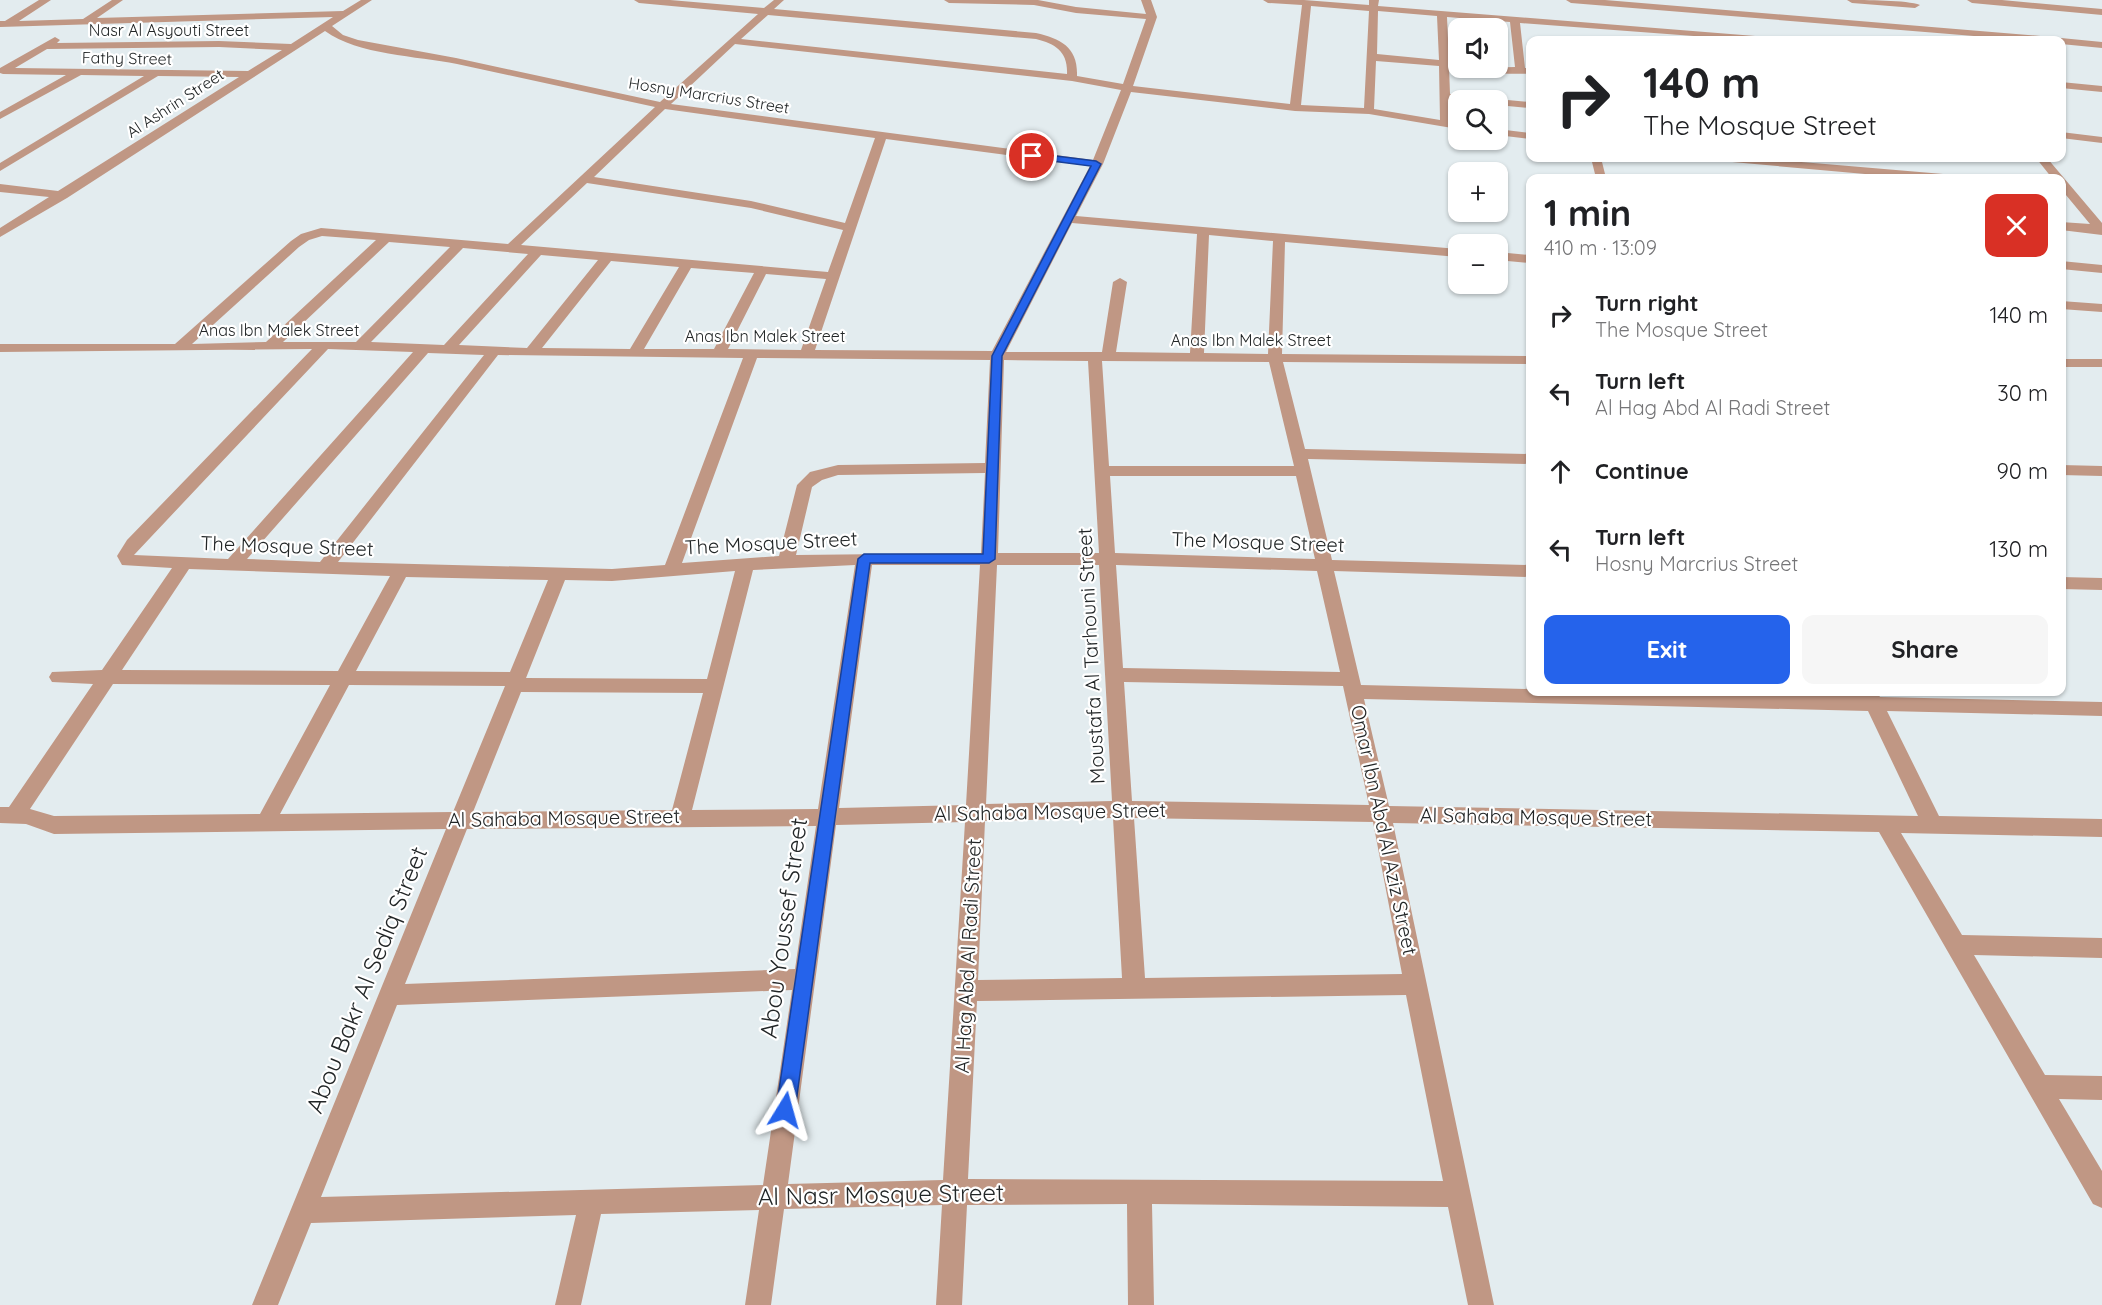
<!DOCTYPE html>
<meta charset="utf-8">
<style>
:root{--surface:#fff;--page:#f6f6f6;--text:#202124;--muted:#757577;--accent:#2563eb}
body{margin:0;font-family:Quicksand,sans-serif;background:var(--page);color:var(--text);height:100vh;display:flex;flex-direction:column;font-size:22px;white-space:nowrap}
*{box-sizing:border-box;margin:0}
p{font-size:20px;color:var(--muted)}
.icon{flex:none;width:33px;height:33px;fill:none;stroke:currentColor;stroke-width:2;stroke-linecap:round;stroke-linejoin:round}
.map{position:relative;flex:1;overflow:hidden}
.details{position:absolute;left:1526px;top:174px;width:540px;height:522px;display:flex;flex-direction:column;background:var(--surface);border-radius:12px;box-shadow:0 2px 4px #0004}
.details>*{flex:none}
.guide{position:absolute;left:1526px;top:36px;width:540px;height:126px;border-radius:12px;box-shadow:0 2px 4px #0004;background:#fff;color:var(--text);overflow:hidden}
.buttons{position:absolute;left:1448px;top:18px;display:grid;gap:12px}
.buttons a{display:grid;place-items:center;width:60px;height:60px;border-radius:12px;background:var(--surface);box-shadow:0 2px 4px #0004;font-size:30px}
.pin{position:absolute;display:grid;place-items:center;width:51px;height:51px;color:#fff;margin:-26px;border:3px solid #fff;border-radius:50%;box-shadow:0 2px 6px #0007}
.me{position:absolute;width:66px;margin:-33px;rotate:8deg;stroke-linejoin:round;filter:drop-shadow(0 0 4px #0008)}
.turn{display:flex;align-items:center;gap:21px;height:126px;padding:0 18px;font-size:27px}
.turn .icon{width:78px;height:78px;stroke-width:2.5}
.turn b{display:block;font-size:42px;line-height:51px}
.round{display:grid;place-items:center;flex:none;width:63px;height:63px;border-radius:12px;background:var(--page)}
.overview{display:flex;align-items:center;justify-content:space-between;height:102px;padding:0 18px}
h1{font-size:36px;font-weight:700;line-height:45px}
.action{display:flex;gap:12px;margin-top:auto;padding:12px 18px}
.action a{flex:1;height:69px;border-radius:12px;background:var(--accent);color:#fff;font-size:24px;font-weight:700;line-height:69px;text-align:center}
.action a+a{background:var(--page);color:var(--text)}
ul{padding:0;list-style:none}
li{display:flex;align-items:center;gap:18px;height:78px;padding:0 18px}
li div{flex:1}
li b{display:block;font-size:22px}
li em{font-style:normal}
.map>svg:first-child{display:block}
</style>
<div class="map">
<svg width="2102" height="1305" viewBox="0 0 2102 1305">
<rect width="100%" height="100%" fill="#e3ecef"/>
<g fill="none" stroke-linecap="round" stroke-linejoin="round">
<g fill="#c09784" fill-rule="evenodd">
<path d="M39,0h12l-32,21 64,-2 29,-19h11l-26,18 246,-7 18,-11h11l-40,26 11,9 15,5 98,18 204,44 98,-88 -119,-11 -5,-3h36l94,8 10,-8h10l-10,9 262,24c25,6 42,14 41,43l46,8 23,-65 -70,-6 -42,-8 -85,-2 -5,-3h94l38,7 70,7 -5,-14h10l6,17 -24,69 157,18 12,-99 -34,-2 -5,-3h41l65,5v-5h10l-1,6 403,32 2,2h-36l-227,-17 5,45h5v6c-14,-1 -39,2 -50,-6l35,-1 -5,-45 -63,-5 2,44 9,1v6h2l-11,-1 1,27 33,3 5,3 -38,1 1,21 7,1v6l-89,-15 -74,-3 -164,-19 -28,72 -27,52 382,33v8l-173,-15 -3,112 248,2v8l-247,-2 22,87 225,5v10l-222,-5 24,101 198,5v12l-196,-6 27,114 169,4v3l331,4v-4h16l3,5 222,5v14l-215,-5 52,105 163,3v18l-201,-4 61,102 140,3v20l-128,-3 71,120 57,1v24l-43,-1 43,72v37l-9,-4 -214,-372 -486,-9 101,482h-26l-20,-98 -296,-3 2,101h-26l-1,-101 -160,1 -5,100h-26l6,-100 -158,4 -13,96h-26l14,-95 -158,4 -20,91h-26l21,-90 -265,8 -33,82h-26l194,-476 -392,5 -28,-10 -26,-1v-16h9l84,-123 -41,-2 -3,-5 3,-5 50,-2 70,-102 -50,-3 -5,-9 10,-16 185,-191 -312,3v-8h175l116,-103 10,-7 20,-6 187,16 147,-137c-66,-14 -132,-29 -198,-43 -40,-8 -99,-9 -132,-33l-258,167 -67,39v-9l49,-31 -49,-5v-8l58,7 181,-114 -81,-1 -158,95v-8l144,-87 -63,-1 -81,44v-7l66,-37 -63,-1 -3,-1v-5l55,-31 5,3 -3,3 162,-2 72,3 42,-27 -333,10v-6h5zM1311,6l58,5 -5,97 -63,-3zM1378,11l59,5 2,44 -62,-6zM768,15l268,24c20,5 32,13 31,35l-326,-35zM735,44l337,37 49,9 -28,70 -422,-56zM219,47l63,3 -34,21 -233,-3 32,-19zM1376,61l63,5 1,54 -66,-11zM665,109l210,29 -30,85 -94,-22 -157,-24zM886,139l204,27 -98,185 -177,-1zM587,183l164,25 92,22 -15,42 -307,-27zM1072,223l125,11 -7,119 -74,-1 11,-70 -7,-4 -7,4 -11,70h-96zM1209,235l64,6 -5,113 -64,-1zM322,236l54,4 -110,102 -74,2 107,-97 10,-7zM389,242l61,5 -94,95h-73zM463,248l65,6 -84,91 -73,-3zM541,255l57,5 -71,88 -68,-3zM611,261l68,6 -49,82 -88,-1zM691,268l63,5 -40,76h-70zM766,274l60,5 -25,71 -73,-1zM328,349l85,3 -185,207 -94,-4zM428,353l56,2 -164,207 -73,-3zM498,355l245,3 -78,207 -53,4 -274,-7zM757,358l233,2 -5,103 -147,2 -28,7 -13,13 -18,71 -97,7zM1004,360l84,1 11,192h-101zM1102,361l167,1 25,104h-185zM985,473l-4,80 -185,2 16,-68 10,-7 16,-5zM1110,476h186l19,83 -200,-6zM855,565l-37,244 -126,1 61,-240zM872,565h108l-14,240 -127,3zM997,565h102l13,236 -126,3zM1116,565l201,6 23,101 -217,-4zM189,569l201,7 -52,95 -216,-1zM735,571l-28,108 -181,-1 39,-98 47,1zM406,577l142,3 -38,92 -154,-1zM1124,682l219,4 26,119 -237,-4zM113,684l217,1 -70,129 -206,2 -24,-7zM349,685l156,1 -52,126 -173,2zM521,692l182,1 -31,117 -199,2zM1364,699l504,12 50,105 -529,-10zM1113,818l9,160 -144,2 7,-159zM1134,818l239,4 29,152 -257,4zM965,822l-22,358 -155,4 48,-359zM816,826l-21,143 -390,15 62,-155zM792,990l-29,195 -442,12 76,-192zM1406,995l37,186 -475,-2 9,-178z"/>
<polygon points="1566,0 1605,0 2052,37 2057,40 2061,38 2102,42 2102,48 2061,44 2061,40 2023,40 1571,3"/>
<path d="M1847,0c18,0 60,0 73,5l-5,3 -63,-5z"/>
<polygon points="1967,0 2002,0 2102,9 2102,15 1972,3"/>
<polygon points="2061,82 2102,86 2102,92 2061,88"/>
<polygon points="1497,99 1530,102 1530,108 1497,105 1497,100 1493,100"/>
<polygon points="1497,129 1530,133 1530,139 1497,135"/>
<polygon points="2061,132 2102,137 2102,143 2061,138"/>
<polygon points="1591,158 1601,158 1606,178 1596,178"/>
<polygon points="1715,158 1754,158 1943,174 1949,178 1910,178 1721,161"/>
<polygon points="2036,158 2047,158 2102,223 2102,235 2061,230 2061,222 2090,224 2061,189 2061,178 2052,178"/>
<polygon points="1497,252 1530,255 1530,263 1497,260"/>
<polygon points="2061,261 2102,265 2102,273 2061,269"/>
<polygon points="2061,301 2102,304 2102,312 2061,309"/>
<rect x="2061" y="359" width="41" height="8"/>
<polygon points="2061,465 2102,466 2102,476 2061,475"/>
<polygon points="2061,577 2102,578 2102,590 2061,589"/>
</g>
</g>
<polygon fill="#2563eb" stroke="#184099" stroke-width="1.5" points="1032,153 1096,161 1101,164 1002,356 995,559 989,563 870,563 795,1110 792,1117 785,1119 779,1117 776,1110 858,559 864,554 983,554 992,356 1091,166 1029,158 1029,154"/>
<g text-anchor="middle" stroke-width="4.5" stroke-linejoin="round" paint-order="stroke">
<g font-size="16" fill="#222627" stroke="#fff">
<text x="169" y="36">Nasr Al Asyouti Street</text>
<text transform="translate(127 58) rotate(1)" y="6">Fathy Street</text>
<text transform="translate(709 95) rotate(9)" y="6">Hosny Marcrius Street</text>
<text transform="translate(175 103) rotate(-33)" y="6">Al Ashrin Street</text>
<text x="279" y="336">Anas Ibn Malek Street</text>
<text x="765" y="342">Anas Ibn Malek Street</text>
<text x="1251" y="346">Anas Ibn Malek Street</text>
</g>
<g font-size="20" fill="#222627" stroke="#fff">
<text transform="translate(1258 542) rotate(2)" y="7">The Mosque Street</text>
<text transform="translate(771 543) rotate(-3)" y="7">The Mosque Street</text>
<text transform="translate(287 546) rotate(2)" y="7">The Mosque Street</text>
<text transform="translate(1091 656) rotate(-93)" y="7">Moustafa Al Tarhouni Street</text>
<text transform="translate(1050 812) rotate(-1)" y="7">Al Sahaba Mosque Street</text>
<text transform="translate(1536 817) rotate(1)" y="7">Al Sahaba Mosque Street</text>
<text transform="translate(564 818) rotate(-1)" y="7">Al Sahaba Mosque Street</text>
<text transform="translate(1384 830) rotate(78)" y="7">Omar Ibn Abd Al Aziz Street</text>
<text transform="translate(968 956) rotate(-87)" y="7">Al Hag Abd Al Radi Street</text>
</g>
<g font-size="24" fill="#222627" stroke="#fff">
<text transform="translate(784 928) rotate(-82)" y="8">Abou Youssef Street</text>
<text transform="translate(367 980) rotate(-68)" y="8">Abou Bakr Al Sediq Street</text>
<text transform="translate(881 1195) rotate(-1)" y="8">Al Nasr Mosque Street</text>
</g>
</g>
</svg>
<div class="buttons">
<a><svg class="icon" aria-label="sound" viewBox="0 0 24 24"><path d="M4 9h4l5-4v14l-5-4H4zM17 9q2 3 0 6"/></svg></a>
<a><svg class="icon" aria-label="search" viewBox="0 0 24 24"><circle cx="10" cy="10" r="6"/><path d="M15 15l6 6"/></svg></a>
<a>+</a>
<a>−</a>
</div>
<div class="pin" style="left:1032px;top:156px;background:#d93025"><svg class="icon" aria-label="arrive" viewBox="0 0 24 24"><path d="M6 21V4h12l-3 4 3 4H6"/></svg></div>
<svg class="me" style="left:785px;top:1110px" viewBox="-20 -20 40 40"><path d="M0-17L14 15 0 8-14 15z" fill="#2563eb" stroke="#fff" stroke-width="4"/></svg>
<div class="guide">
<div class="turn"><svg class="icon" aria-label="right" viewBox="0 0 24 24"><path d="M7 20v-9h11M14 6l5 5-5 5"/></svg><div><b>140 m</b>The Mosque Street</div></div>
</div>
<section class="details">
<div class="overview"><div><h1>1 min</h1><p>410 m · 13:09</p></div><a class="round" style="background:#d93025;color:#fff"><svg class="icon" aria-label="close" viewBox="0 0 24 24"><path d="M6 6l12 12M18 6L6 18"/></svg></a></div>
<ul>
<li><svg class="icon" aria-label="right" viewBox="0 0 24 24"><path d="M7 20v-9h11M14 6l5 5-5 5"/></svg><div><b>Turn right</b><p>The Mosque Street</p></div><em>140 m</em></li>
<li><svg class="icon" aria-label="left" viewBox="0 0 24 24"><path d="M17 20v-9H6M10 6l-5 5 5 5"/></svg><div><b>Turn left</b><p>Al Hag Abd Al Radi Street</p></div><em>30 m</em></li>
<li><svg class="icon" aria-label="ahead" viewBox="0 0 24 24"><path d="M12 20V5M6 11l6-6 6 6"/></svg><div><b>Continue</b></div><em>90 m</em></li>
<li><svg class="icon" aria-label="left" viewBox="0 0 24 24"><path d="M17 20v-9H6M10 6l-5 5 5 5"/></svg><div><b>Turn left</b><p>Hosny Marcrius Street</p></div><em>130 m</em></li>
</ul>
<div class="action"><a>Exit</a><a>Share</a></div>
</section>
</div>
